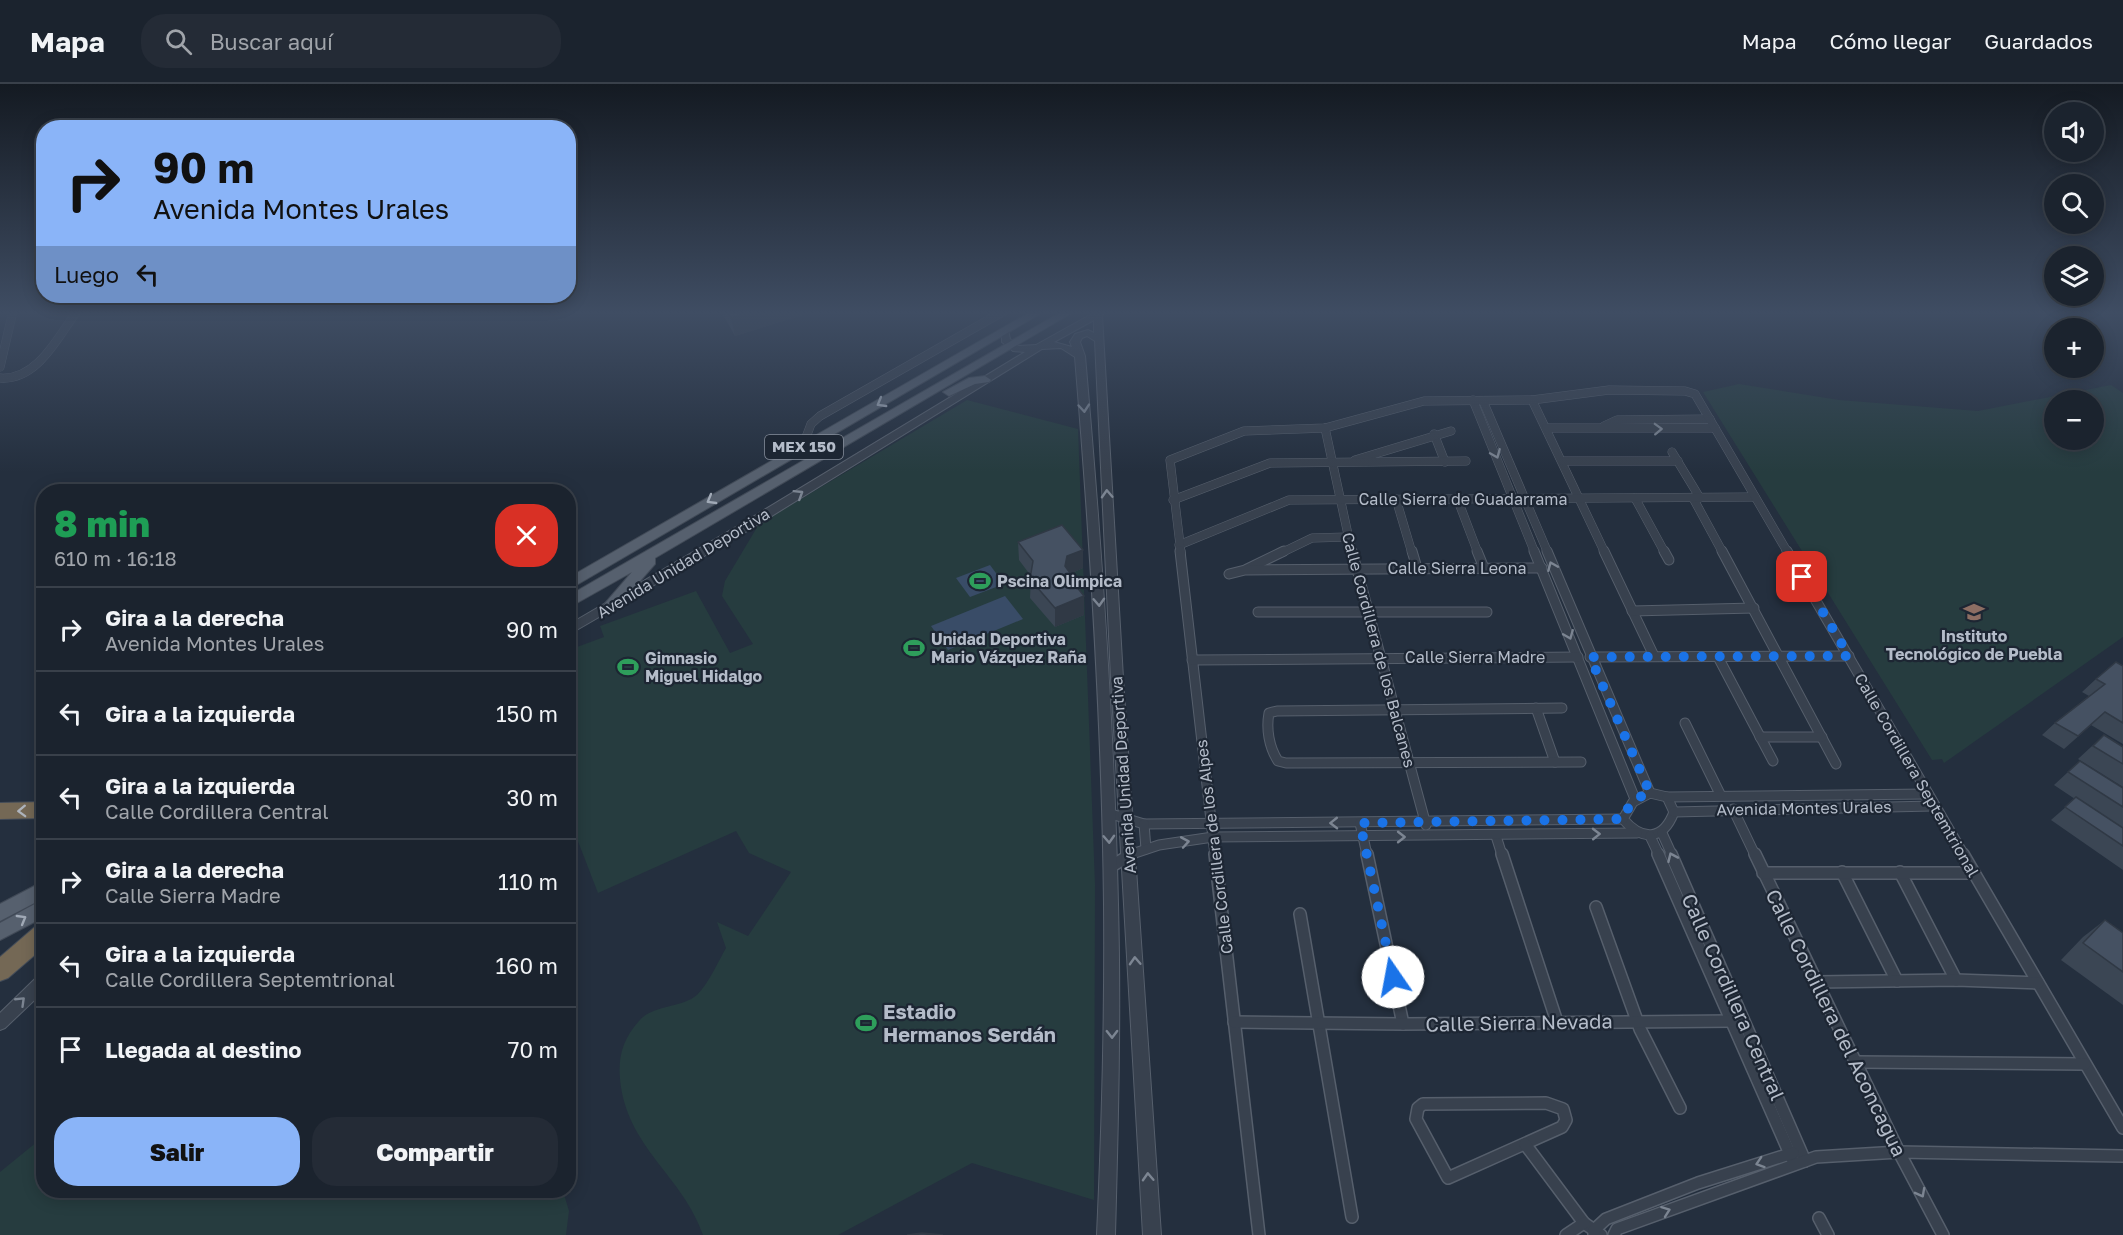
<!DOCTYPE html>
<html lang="es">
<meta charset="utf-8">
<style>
:root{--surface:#1b232e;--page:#242b36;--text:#f1f3f6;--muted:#a0a4aa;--line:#39404a;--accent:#8ab4f8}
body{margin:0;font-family:"Golos Text",sans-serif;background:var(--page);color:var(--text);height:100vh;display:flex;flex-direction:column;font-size:22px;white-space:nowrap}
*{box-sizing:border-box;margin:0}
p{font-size:20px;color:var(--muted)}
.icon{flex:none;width:33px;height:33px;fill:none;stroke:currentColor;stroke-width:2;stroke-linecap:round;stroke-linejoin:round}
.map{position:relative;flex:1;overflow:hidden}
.panel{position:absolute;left:36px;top:400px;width:540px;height:714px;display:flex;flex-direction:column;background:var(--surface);border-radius:24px;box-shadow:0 3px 15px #0003,0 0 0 2px var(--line)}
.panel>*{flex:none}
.guide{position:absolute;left:36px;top:36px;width:540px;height:183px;border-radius:24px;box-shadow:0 3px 15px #0003,0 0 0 2px var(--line);background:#8ab4f8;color:#111;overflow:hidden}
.fabs{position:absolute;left:2044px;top:18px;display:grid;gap:12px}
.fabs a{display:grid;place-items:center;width:60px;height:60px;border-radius:50%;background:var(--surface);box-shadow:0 3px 15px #0003,0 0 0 2px var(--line);font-size:30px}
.pin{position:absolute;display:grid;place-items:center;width:51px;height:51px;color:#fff;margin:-26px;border-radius:12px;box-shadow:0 3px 9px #0006}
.me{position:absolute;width:66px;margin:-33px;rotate:348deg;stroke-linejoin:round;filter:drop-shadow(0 0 4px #0008)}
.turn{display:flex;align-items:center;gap:21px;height:126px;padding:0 18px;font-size:27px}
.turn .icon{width:78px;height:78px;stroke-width:2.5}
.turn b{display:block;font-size:42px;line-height:51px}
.then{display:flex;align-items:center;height:57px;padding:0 18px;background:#0003;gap:12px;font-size:22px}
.round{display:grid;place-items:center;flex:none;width:63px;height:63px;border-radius:24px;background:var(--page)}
.summary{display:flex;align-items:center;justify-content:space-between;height:102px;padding:0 18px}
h1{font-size:36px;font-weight:800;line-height:45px;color:#1e9e55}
.button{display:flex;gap:12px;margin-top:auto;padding:12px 18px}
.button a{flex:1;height:69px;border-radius:24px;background:var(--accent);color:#111;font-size:24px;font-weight:800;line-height:69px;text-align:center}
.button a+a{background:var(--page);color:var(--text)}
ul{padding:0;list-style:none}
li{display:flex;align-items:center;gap:18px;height:84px;padding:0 18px;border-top:2px solid var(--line)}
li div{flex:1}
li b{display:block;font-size:22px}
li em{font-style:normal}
header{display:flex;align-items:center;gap:36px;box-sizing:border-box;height:84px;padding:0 30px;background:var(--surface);border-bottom:2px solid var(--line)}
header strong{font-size:28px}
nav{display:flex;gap:33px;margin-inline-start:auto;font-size:21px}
.search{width:420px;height:54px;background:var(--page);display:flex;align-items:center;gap:15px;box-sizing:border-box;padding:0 21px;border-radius:24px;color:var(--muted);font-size:22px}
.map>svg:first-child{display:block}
</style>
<header>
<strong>Mapa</strong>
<div class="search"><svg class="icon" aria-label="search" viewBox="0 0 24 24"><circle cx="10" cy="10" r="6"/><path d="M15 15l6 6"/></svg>Buscar aquí</div>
<nav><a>Mapa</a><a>Cómo llegar</a><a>Guardados</a></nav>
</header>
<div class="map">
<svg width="2123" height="1151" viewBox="0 0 2123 1151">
<rect width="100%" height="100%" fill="#242f3e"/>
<g fill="#263c3f" fill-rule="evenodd">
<path d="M1739,300l100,16 139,11 133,-26 12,8v244l-179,126 -2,-4 -10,1 -229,-368zM2055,316h39v40h-39z"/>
<path d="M967,316l111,29 17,456 -1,315 -122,-37 -134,72h-135c-20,-59 -77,-88 -83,-156 -2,-23 3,-40 19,-58 13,-16 43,-13 58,-26 12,-12 21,-33 29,-47l-9,-26 31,14 43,-64 -42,-19 -13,-22 -138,62 -29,-75v-168l35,-13 -4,-11 96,-35 34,62 23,-9 -31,-48 3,-15 34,-57z"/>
<polygon points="43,1053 44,1107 563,1107 569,1127 566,1151 0,1151 0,1088"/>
</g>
<g fill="#394c67">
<polygon points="990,481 1004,500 970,513 956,494"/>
<polygon points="1005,512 1023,535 948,566 931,542"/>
</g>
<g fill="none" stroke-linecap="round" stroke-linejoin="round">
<defs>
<g id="minor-far2">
<polyline points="0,283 13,227"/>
<path d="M0,294c37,3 58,-41 77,-67"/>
<polyline points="1473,316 1535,469"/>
<polyline points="1532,316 1605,469"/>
<polyline points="1483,317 1548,469"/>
<polyline points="1604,342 1617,336 1710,335"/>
<polyline points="1325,344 1352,469"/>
<polyline points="1546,344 1715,344"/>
<polyline points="1434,350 1445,378"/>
<polyline points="802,364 811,340 820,332 1004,227"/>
<polyline points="1672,368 1700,414"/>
<polyline points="1355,376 1451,347"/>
<polyline points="1563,377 1678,377"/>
<polyline points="1457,414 1478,469"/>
<polyline points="1635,414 1665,469"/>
<polyline points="1693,414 1723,469"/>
<polyline points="1396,415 1412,469"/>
<polyline points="1173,416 1270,379 1466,377"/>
<polyline points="1179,461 1289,416 1755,413"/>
<polyline points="1181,469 1170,376 1244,347 1325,344 1424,317 1532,316 1609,306 1685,307 1695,310 1788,469"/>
<polyline points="1281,469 1312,454 1348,453"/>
</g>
<g id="minor-far1">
<polyline points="1180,467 1215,771"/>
<polyline points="1352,467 1426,741"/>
<polyline points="1412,467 1417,484"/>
<polyline points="1477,467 1484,484"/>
<polyline points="1534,467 1635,715"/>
<polyline points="1547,467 1650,709"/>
<polyline points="1604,467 1654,572"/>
<polyline points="1664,467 1669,476"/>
<polyline points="1722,467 1836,680"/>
<polyline points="1787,467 1964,771"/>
<polyline points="1247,485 1284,467"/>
<polyline points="1229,490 1245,486 1542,484"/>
<polyline points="1632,527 1754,524"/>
<polyline points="1258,528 1487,528"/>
<polyline points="1590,573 1849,572"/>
<polyline points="1718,573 1773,677"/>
<polyline points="1192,576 1578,573"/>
<polyline points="1536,624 1555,678"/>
<path d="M1562,624l-285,3 -8,2c-3,16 0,34 9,48l8,2 295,-1"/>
<polyline points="1685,639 1720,710"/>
<polyline points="1760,653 1822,653"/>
<path d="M1650,709l17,4 7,15c-11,29 -32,29 -51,7l10,-17z"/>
<polyline points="1667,713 1926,710"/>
<polyline points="1733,725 1755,771"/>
<polyline points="1674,728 1933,722"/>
<polyline points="1108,729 1144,740 1623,735"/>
<polyline points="1360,739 1367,771"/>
<polyline points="1144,740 1146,765"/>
<polyline points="1662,749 1672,771"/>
<polyline points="1496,752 1502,771"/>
<polyline points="1650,752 1659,771"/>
<polyline points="1129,771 1159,761 1213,753 1637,749"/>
</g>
<g id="minor">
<polyline points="1215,770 1259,1151"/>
<polyline points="1367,770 1403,940"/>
<polyline points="1502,770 1557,938"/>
<polyline points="1658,770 1794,1079"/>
<polyline points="1671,770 1805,1077"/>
<polyline points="1755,770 1899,1068 1943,1151"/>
<polyline points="1963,770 2123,1044"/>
<polyline points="1110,783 1132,770"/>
<polyline points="1842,788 1897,897"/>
<polyline points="1900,788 1956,896"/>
<polyline points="1763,789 1972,789"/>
<polyline points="1596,823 1640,945 1680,1024"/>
<polyline points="1300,830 1352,1133"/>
<polyline points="1818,898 1956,896 2038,899"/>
<polyline points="1234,938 1403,940 1732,937"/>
<polyline points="1857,978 2085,980"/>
<polygon points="1546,1019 1563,1025 1566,1036 1562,1043 1448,1094 1416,1035 1418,1024 1423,1020"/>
<polyline points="1525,1060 1584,1139 1601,1151"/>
<polyline points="1819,1134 1828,1151"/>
<polyline points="1566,1151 1584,1139"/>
<polyline points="1594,1151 1594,1146 1606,1135 1698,1099 1793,1069"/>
<polyline points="1614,1151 1617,1145 1816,1073 1899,1068 2123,1072"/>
</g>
<g id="tertiary">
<path d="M1097,227h10l-5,4 21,363 38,557h-18l-32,-557 -16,-337 -8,-5 -5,2 -2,4 5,14c16,182 29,365 33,548 3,110 0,221 -3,331h-18c5,-110 8,-220 7,-331 -2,-182 -14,-365 -29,-547l-14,-9 -19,1 -293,181 -181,105v-10l173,-101 284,-172 -12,-1 -11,-9v-12h6l2,9 8,7 18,-1zM1094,236v13l-6,-3 -13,4 -5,8 2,5 -18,-5z"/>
<polygon points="44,889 44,907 5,944 0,946 0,929 39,891"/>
</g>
<g id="primary">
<polygon points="1032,227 1045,227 568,506 568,494"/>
<polygon points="1063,227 1075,227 655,474 655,480 613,528 608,529 601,524 632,488 568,524 568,512"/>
<polygon points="985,292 991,296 989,298 975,300 949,312 943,308 969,294"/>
<polygon points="44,797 44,814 0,837 0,820"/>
<polygon points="44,815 44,833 0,856 0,839"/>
</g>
<g id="motorway">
<polygon points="44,718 44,734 0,735 0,719"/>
<polygon points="44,839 44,863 8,894 0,897 0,873 36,842"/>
</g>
</defs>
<use href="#minor-far2" stroke="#565f6c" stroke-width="9"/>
<use href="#minor-far1" stroke="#565f6c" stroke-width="11"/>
<use href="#minor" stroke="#565f6c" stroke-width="14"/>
<use href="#tertiary" stroke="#565f6c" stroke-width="2"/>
<use href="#primary" stroke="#414a57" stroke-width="2"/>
<use href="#motorway" stroke="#434c59" stroke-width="2"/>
<use href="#minor-far2" stroke="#38414e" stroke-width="8"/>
<use href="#minor-far1" stroke="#38414e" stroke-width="9"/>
<use href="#minor" stroke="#38414e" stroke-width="11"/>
<use href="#tertiary" fill="#38414e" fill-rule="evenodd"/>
<use href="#primary" fill="#56606e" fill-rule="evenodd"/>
<use href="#motorway" fill="#746855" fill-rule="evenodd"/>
</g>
<g fill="#3b4654">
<polygon points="721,227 815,227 735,252"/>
<polygon points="1018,458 1083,484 1070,490 1070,495 1084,512 1084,531 1055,543 1030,514 1031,492 1019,476"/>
<polygon points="2123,582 2123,660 2091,641 2064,665 2042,651 2055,639 2089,612 2082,608 2096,595"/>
<polygon points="2104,651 2123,663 2123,703 2078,675"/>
<polygon points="2080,677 2123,704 2123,786 2051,736 2075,715 2054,701"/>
<polygon points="2105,836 2123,849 2123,921 2061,876 2083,853"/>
</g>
<g fill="#303945">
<polygon points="755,227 815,227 735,252 731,234"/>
<polygon points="1083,466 1083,484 1070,490 1070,508 1065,482 1067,472"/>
<polygon points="1084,512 1084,531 1055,543 1055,524"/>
</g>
<g fill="#455162" stroke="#303945" stroke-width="1.5">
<polygon points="727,227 755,227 731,234"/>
<polygon points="1062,441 1083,466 1067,472 1065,482 1070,489 1067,491 1084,512 1055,524 1030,495 1033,477 1018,458"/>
<polygon points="2116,578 2123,582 2123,639 2105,628 2078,652 2055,639 2105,600 2096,595"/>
<polygon points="2104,651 2123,663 2123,680 2093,662"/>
<polygon points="2080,677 2123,704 2123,723 2068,688"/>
<polygon points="2076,713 2123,744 2123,762 2065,723"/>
<polygon points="2105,836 2123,849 2123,888 2083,859"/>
<polygon points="922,1149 943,1151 907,1151"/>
</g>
<defs><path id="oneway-chevron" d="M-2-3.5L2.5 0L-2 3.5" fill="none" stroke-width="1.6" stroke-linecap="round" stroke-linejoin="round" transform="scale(1.5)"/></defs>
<g stroke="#a1aab7">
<use href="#oneway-chevron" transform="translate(881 319) rotate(150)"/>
<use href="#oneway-chevron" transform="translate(711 416) rotate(150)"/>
<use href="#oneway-chevron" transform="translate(22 835) rotate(-30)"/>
</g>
<g stroke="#7c8592">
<use href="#oneway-chevron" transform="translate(1084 324) rotate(85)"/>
<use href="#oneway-chevron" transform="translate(1658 345) rotate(-2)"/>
<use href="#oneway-chevron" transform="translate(1496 370) rotate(67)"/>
<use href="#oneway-chevron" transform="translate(799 410) rotate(-32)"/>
<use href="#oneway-chevron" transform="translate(1107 410) rotate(-93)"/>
<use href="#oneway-chevron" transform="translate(1552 482) rotate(-113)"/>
<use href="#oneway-chevron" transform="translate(1099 518) rotate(87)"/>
<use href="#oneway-chevron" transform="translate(1569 551) rotate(68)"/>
<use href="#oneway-chevron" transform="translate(1334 739) rotate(179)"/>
<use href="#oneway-chevron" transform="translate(1596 750) rotate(-1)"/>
<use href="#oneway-chevron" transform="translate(1401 753)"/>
<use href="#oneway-chevron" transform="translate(1109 755) rotate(87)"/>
<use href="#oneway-chevron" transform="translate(1185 758) rotate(-10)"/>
<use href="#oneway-chevron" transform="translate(1672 773) rotate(-114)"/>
<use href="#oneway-chevron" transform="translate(1135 877) rotate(-93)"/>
<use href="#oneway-chevron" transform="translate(21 917) rotate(-44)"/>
<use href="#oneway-chevron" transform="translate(1112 950) rotate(89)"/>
<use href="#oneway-chevron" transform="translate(1760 1079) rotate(162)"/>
<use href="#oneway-chevron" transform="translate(1148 1093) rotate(-93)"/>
<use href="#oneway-chevron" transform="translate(1921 1109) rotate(62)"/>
<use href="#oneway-chevron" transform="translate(1666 1127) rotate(-20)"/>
</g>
<use stroke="#aeb4bd" href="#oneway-chevron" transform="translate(22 727) rotate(178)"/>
<linearGradient id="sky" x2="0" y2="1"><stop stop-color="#141a22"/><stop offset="0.59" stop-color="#3f4d63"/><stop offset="1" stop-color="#3f4d63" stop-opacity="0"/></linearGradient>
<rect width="2123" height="388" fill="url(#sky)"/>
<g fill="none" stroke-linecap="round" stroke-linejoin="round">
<path stroke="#1a73e8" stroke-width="10" stroke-dasharray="0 18" d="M1393,893l-33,-154 263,-4c5,-14 13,-22 27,-26l-60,-136 259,-1 -47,-79"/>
</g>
<defs>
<symbol id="stadium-bare" viewBox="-9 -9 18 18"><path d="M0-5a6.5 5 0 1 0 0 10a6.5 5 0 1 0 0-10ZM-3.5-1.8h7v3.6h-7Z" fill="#2e9e5b" stroke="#1d2633" stroke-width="2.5" paint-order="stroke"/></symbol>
<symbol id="university-bare" viewBox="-9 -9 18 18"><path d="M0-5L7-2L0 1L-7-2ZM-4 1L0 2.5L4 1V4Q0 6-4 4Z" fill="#8d6e63" stroke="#1d2633" stroke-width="2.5" paint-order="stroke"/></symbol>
</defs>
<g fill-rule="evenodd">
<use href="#stadium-bare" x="965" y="482" width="30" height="30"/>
<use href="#university-bare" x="1959" y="513" width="30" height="30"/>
<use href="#stadium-bare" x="899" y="549" width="30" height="30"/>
<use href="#stadium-bare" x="613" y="568" width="30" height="30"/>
<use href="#stadium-bare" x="851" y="924" width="30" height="30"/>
</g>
<g text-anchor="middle" stroke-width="4.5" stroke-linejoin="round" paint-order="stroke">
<rect fill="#1d2633" stroke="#878f9c" stroke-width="1.5" x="765" y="351" width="78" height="24" rx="4.5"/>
<g font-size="15" font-weight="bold" fill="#b4bcc9">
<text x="804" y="368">MEX 150</text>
</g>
<g font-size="16" fill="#b4bcc9" stroke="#1d2633">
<text x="1463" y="421">Calle Sierra de Guadarrama</text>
<text transform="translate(683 479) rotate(-31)" y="6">Avenida Unidad Deportiva</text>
<text x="1457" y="490">Calle Sierra Leona</text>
<text transform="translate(1379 566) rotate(75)" y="6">Calle Cordillera de los Balcanes</text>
<text x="1475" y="579">Calle Sierra Madre</text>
<text transform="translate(1123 691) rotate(-94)" y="6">Avenida Unidad Deportiva</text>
<text transform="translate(1917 691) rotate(60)" y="6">Calle Cordillera Septemtrional</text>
<text transform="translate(1804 724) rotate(-1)" y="6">Avenida Montes Urales</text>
<text transform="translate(1214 763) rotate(-97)" y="6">Calle Cordillera de los Alpes</text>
</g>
<g font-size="16" font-weight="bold" fill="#b4bcc9" stroke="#1d2633" text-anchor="start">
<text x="997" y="503">Pscina Olimpica</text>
<text x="1974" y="558" text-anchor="middle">Instituto<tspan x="1974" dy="18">Tecnológico de Puebla</tspan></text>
<text x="931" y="561">Unidad Deportiva<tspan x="931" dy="18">Mario Vázquez Raña</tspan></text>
<text x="645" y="580">Gimnasio<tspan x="645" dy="18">Miguel Hidalgo</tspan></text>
</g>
<g font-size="20" fill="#b4bcc9" stroke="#1d2633">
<text transform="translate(1733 913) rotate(66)" y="7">Calle Cordillera Central</text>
<text transform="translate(1519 939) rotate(-1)" y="7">Calle Sierra Nevada</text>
<text transform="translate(1836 939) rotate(64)" y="7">Calle Cordillera del Aconcagua</text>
</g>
<g font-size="20" font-weight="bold" fill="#b4bcc9" stroke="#1d2633" text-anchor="start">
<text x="883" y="935">Estadio<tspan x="883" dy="23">Hermanos Serdán</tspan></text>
</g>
</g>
</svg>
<div class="fabs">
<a><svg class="icon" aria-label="sound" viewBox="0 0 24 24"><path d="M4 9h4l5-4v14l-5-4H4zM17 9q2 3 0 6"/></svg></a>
<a><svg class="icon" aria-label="search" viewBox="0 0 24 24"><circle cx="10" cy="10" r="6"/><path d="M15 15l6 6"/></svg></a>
<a><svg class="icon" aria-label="layers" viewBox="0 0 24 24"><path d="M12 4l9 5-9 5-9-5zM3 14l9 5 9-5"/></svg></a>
<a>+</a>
<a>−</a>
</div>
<div class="pin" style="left:1802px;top:493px;background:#d93025"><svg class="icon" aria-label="arrive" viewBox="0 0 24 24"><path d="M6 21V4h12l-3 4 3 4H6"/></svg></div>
<svg class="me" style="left:1393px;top:893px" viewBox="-20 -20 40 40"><circle r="19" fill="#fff"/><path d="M0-13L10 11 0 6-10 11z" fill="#1a73e8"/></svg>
<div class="guide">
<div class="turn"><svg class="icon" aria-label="right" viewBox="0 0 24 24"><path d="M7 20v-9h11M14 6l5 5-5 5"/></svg><div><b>90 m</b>Avenida Montes Urales</div></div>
<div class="then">Luego<svg class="icon" aria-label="left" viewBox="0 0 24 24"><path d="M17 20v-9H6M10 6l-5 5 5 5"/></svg></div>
</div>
<section class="panel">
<div class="summary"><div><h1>8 min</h1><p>610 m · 16:18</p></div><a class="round" style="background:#d93025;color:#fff"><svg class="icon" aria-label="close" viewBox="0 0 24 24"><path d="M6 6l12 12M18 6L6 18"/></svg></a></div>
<ul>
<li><svg class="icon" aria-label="right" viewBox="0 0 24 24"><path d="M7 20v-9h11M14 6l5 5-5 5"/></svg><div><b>Gira a la derecha</b><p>Avenida Montes Urales</p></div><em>90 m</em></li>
<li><svg class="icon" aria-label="left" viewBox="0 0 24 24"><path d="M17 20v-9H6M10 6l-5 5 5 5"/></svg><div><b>Gira a la izquierda</b></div><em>150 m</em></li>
<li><svg class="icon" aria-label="left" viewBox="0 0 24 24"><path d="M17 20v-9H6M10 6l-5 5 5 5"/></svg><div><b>Gira a la izquierda</b><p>Calle Cordillera Central</p></div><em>30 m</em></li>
<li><svg class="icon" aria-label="right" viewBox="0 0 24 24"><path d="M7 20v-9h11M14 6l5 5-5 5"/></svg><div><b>Gira a la derecha</b><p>Calle Sierra Madre</p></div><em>110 m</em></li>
<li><svg class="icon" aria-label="left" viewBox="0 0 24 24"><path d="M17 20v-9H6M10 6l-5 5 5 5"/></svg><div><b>Gira a la izquierda</b><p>Calle Cordillera Septemtrional</p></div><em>160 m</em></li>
<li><svg class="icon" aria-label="arrive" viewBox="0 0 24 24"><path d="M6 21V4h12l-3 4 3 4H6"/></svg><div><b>Llegada al destino</b></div><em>70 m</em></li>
</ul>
<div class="button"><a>Salir</a><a>Compartir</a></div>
</section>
</div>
